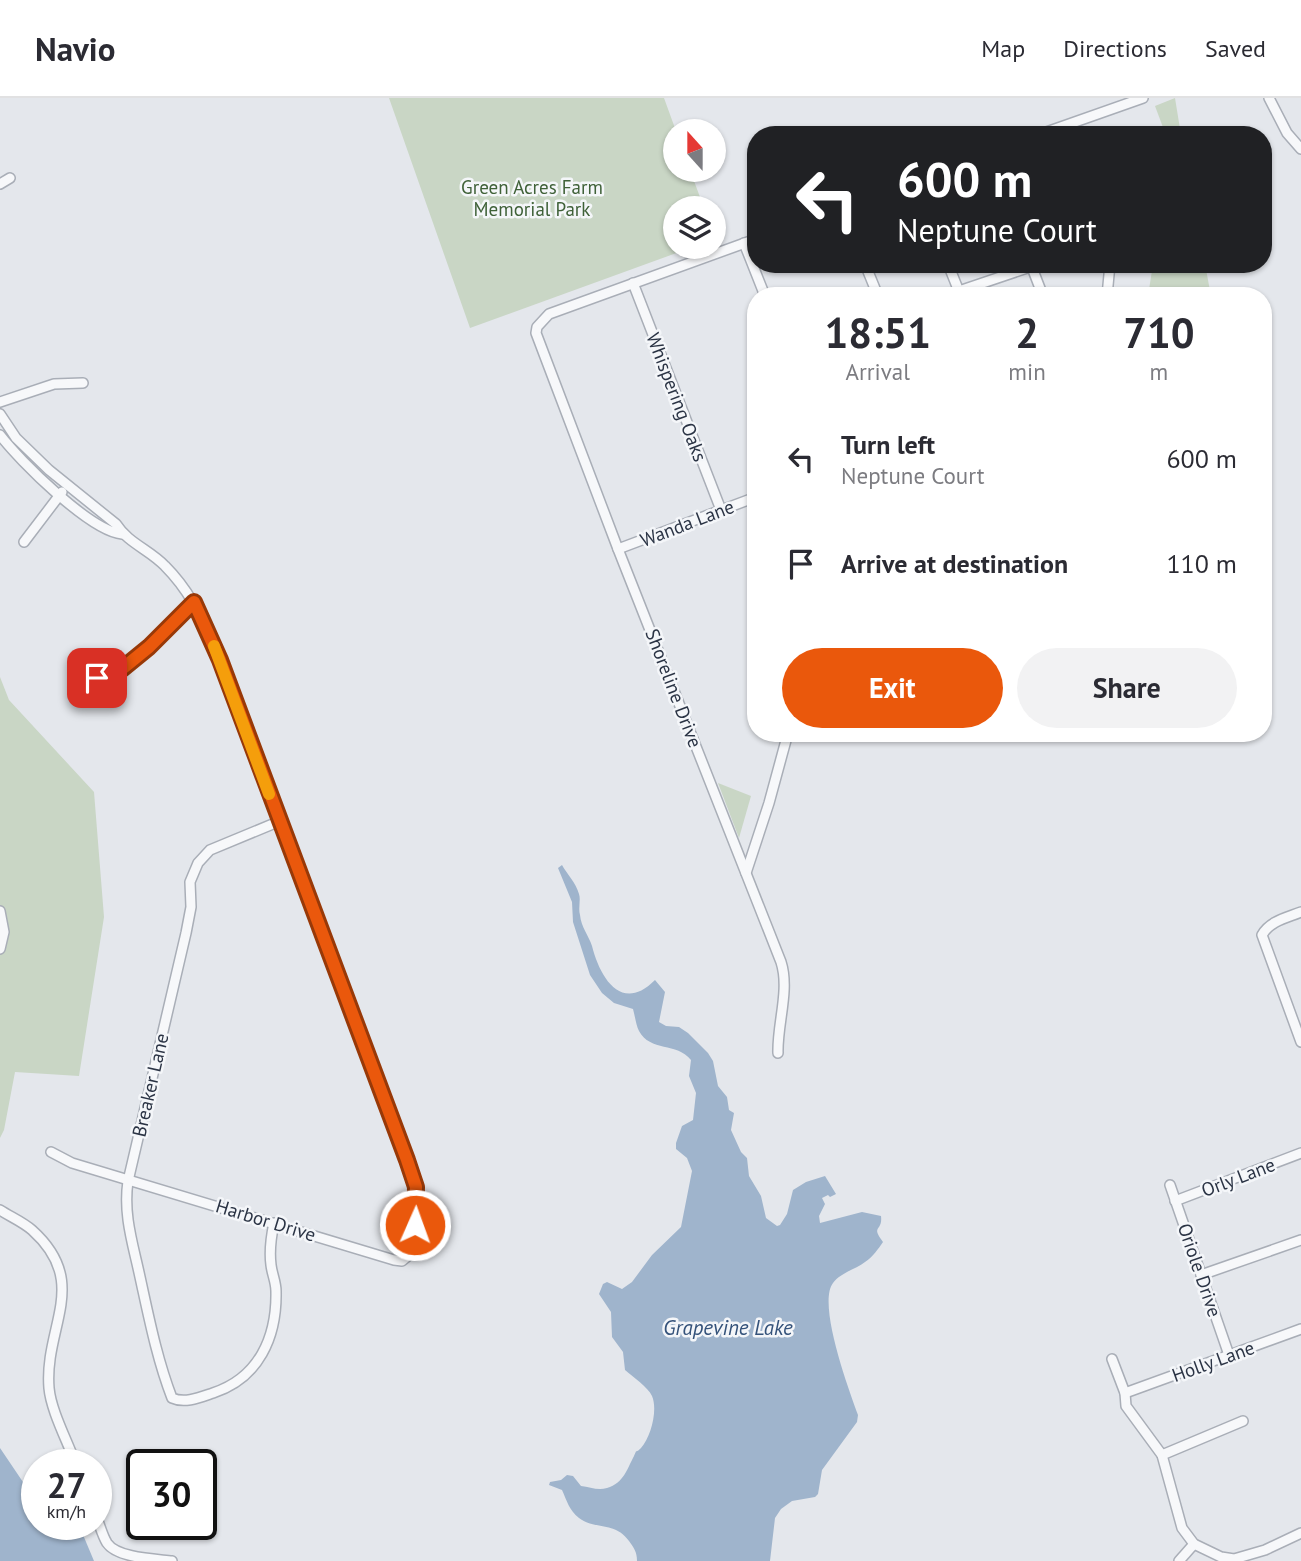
<!DOCTYPE html>
<style>
:root{--surface:#fff;--page:#f2f2f3;--text:#2b2b33;--muted:#7c7c81;--line:#e1e1e2;--accent:#ea580c}
body{margin:0;font-family:"PT Sans",sans-serif;background:var(--page);color:var(--text);height:100vh;display:flex;flex-direction:column;font-size:26px;white-space:nowrap}
*{box-sizing:border-box;margin:0}
p{font-size:23px;color:var(--muted)}
.icon{flex:none;width:38px;height:38px;fill:none;stroke:currentColor;stroke-width:2;stroke-linecap:round;stroke-linejoin:round}
.map{position:relative;flex:1;overflow:hidden}
.side{position:absolute;left:747px;top:189px;width:525px;height:455px;display:flex;flex-direction:column;background:var(--surface);border-radius:28px;box-shadow:0 2px 5px #0004}
.side>*{flex:none}
.top-card{position:absolute;left:747px;top:28px;width:525px;height:147px;border-radius:28px;box-shadow:0 2px 5px #0004;background:#202124;color:#fff;overflow:hidden}
.needle{width:46px;rotate:339deg}
.fabs{position:absolute;left:663px;top:21px;display:grid;gap:14px}
.fabs a{display:grid;place-items:center;width:63px;height:63px;border-radius:50%;background:var(--surface);box-shadow:0 2px 5px #0004;font-size:35px}
.speed{position:absolute;left:21px;top:1351px;display:flex;gap:14px;font-size:35px;font-weight:700;text-align:center}
.speed>*{display:grid;place-content:center;width:91px;height:91px;border-radius:50%;background:var(--surface);box-shadow:0 2px 5px #0004;line-height:1}
.speed small{font-size:18px;font-weight:400}
.speed .limit{border:4px solid #111;border-radius:10px;background:#fff;color:#111}
.pin{position:absolute;display:grid;place-items:center;width:60px;height:60px;color:#fff;margin:-30px;border-radius:14px;box-shadow:0 4px 10px #0006}
.me{position:absolute;width:77px;margin:-38px;rotate:2deg;stroke-linejoin:round;filter:drop-shadow(0 0 5px #0008)}
.turn{display:flex;align-items:center;gap:24px;height:147px;padding:0 35px;font-size:32px}
.turn .icon{width:91px;height:91px;stroke-width:2.5}
.turn b{display:block;font-size:49px;line-height:60px}
.eta{display:flex;justify-content:space-evenly;align-items:center;height:119px;text-align:center}
.eta b{font-size:42px;font-weight:700;line-height:49px}
.primary-button{display:flex;gap:14px;margin-top:auto;padding:14px 35px}
.primary-button a{flex:1;height:80px;border-radius:42px;background:var(--accent);color:#fff;font-size:28px;font-weight:700;line-height:80px;text-align:center}
.primary-button a+a{background:var(--page);color:var(--text)}
ul{padding:0;list-style:none}
li{display:flex;align-items:center;gap:21px;height:105px;padding:0 35px}
li div{flex:1}
li b{display:block;font-size:26px}
li em{font-style:normal}
header{display:flex;align-items:center;gap:42px;box-sizing:border-box;height:98px;padding:0 35px;background:var(--surface);border-bottom:2px solid var(--line)}
header strong{font-size:33px}
nav{display:flex;gap:38px;margin-inline-start:auto;font-size:24px}
.map>svg:first-child{display:block}
</style>
<header>
<strong>Navio</strong>
<nav><a>Map</a><a>Directions</a><a>Saved</a></nav>
</header>
<div class="map">
<svg width="1301" height="1463" viewBox="0 0 1301 1463">
<rect width="100%" height="100%" fill="#e4e7ec"/>
<g fill="#c9d6c5">
<polygon points="389,0 664,0 676,33 676,72 690,72 704,110 676,110 676,149 693,149 470,230"/>
<polygon points="1175,0 1181,37 1163,37 1164,32 1155,8"/>
<polygon points="1153,166 1205,166 1211,198 1148,198"/>
<polygon points="0,579 9,602 94,694 104,819 79,978 15,974 4,1032 0,1040"/>
<polygon points="718,685 751,698 739,740"/>
</g>
<g fill="#9fb4cc">
<path d="M562,767c5,9 14,18 17,29 2,6 -1,14 1,21 1,12 9,21 12,31 8,31 29,68 63,34l10,12 -6,30 7,4 13,1 9,6 20,20 5,8 5,25 9,11 2,13 5,3 -3,17 10,22 6,6 2,18 12,20 5,22 11,8 3,-1 7,-11 6,-24 13,-8 19,-6 11,18 -6,3 -2,-2 -6,3 3,6 -6,12 1,7 42,-11 19,4c2,16 -11,9 2,26 -5,7 -10,15 -18,20 -9,7 -25,11 -32,21 -16,21 16,107 25,132l-1,7 -35,48 -4,24 -3,3 -23,4 -11,8 -6,9 -5,43h-133c0,-9 -3,-13 -8,-20 -14,-20 -35,-11 -50,-23 -10,-8 -12,-17 -17,-28l-13,-5 1,-3 11,-2 6,-5 6,1 8,10c9,1 17,5 26,2 17,-5 20,-19 27,-32 4,-9 0,-1 7,-8 10,-11 17,-38 11,-52 -4,-9 -19,-19 -27,-26l-2,-18 -11,-15 -1,-25 -12,-18 4,-10 4,-2 15,7 10,-7 20,-27 29,-28 11,-56 -5,-13 -11,-9v-6l6,-17 11,-6 3,-27 -7,-17 2,-16c-14,-18 -41,-8 -52,-29 -3,-6 -4,-15 -6,-22l-19,-6 -12,-10 -12,-18 -17,-53 -1,-20 -14,-34z"/>
<polygon points="0,1350 27,1390 37,1397 37,1426 74,1426 81,1432 94,1463 0,1463"/>
</g>
<g fill="none" stroke-linecap="round" stroke-linejoin="round">
<defs>
<g id="minor">
<polyline points="1269,0 1287,35 1301,51"/>
<polyline points="1038,37 1143,0"/>
<polyline points="0,86 10,80"/>
<path d="M756,141l-207,75 -12,13 -1,6 82,216 163,413c9,28 -4,62 -3,91"/>
<polyline points="744,145 765,198"/>
<polyline points="865,166 878,198"/>
<polyline points="948,166 960,196"/>
<polyline points="1031,167 1043,198"/>
<polyline points="633,185 721,412"/>
<polyline points="959,193 1039,166"/>
<polyline points="1107,198 1110,166"/>
<polyline points="0,304 54,286 83,285"/>
<path d="M0,316l16,24 33,32 67,54c12,19 34,26 49,42 29,29 38,57 55,94l187,500 9,27v12l-5,50 -3,7 -6,5 -8,-1 -322,-97 -21,-11"/>
<path d="M0,337c20,26 90,96 122,99"/>
<polyline points="24,444 62,394"/>
<polyline points="618,451 756,399"/>
<polyline points="73,589 122,571 149,549 194,504"/>
<polyline points="746,775 769,705 788,635"/>
<polyline points="0,813 4,834 0,851"/>
<path d="M1301,814c-15,6 -31,9 -39,23l39,107"/>
<polyline points="1170,1087 1229,1257"/>
<polyline points="1175,1103 1301,1055"/>
<path d="M0,1112c11,7 23,12 32,20 59,53 12,96 17,158 2,23 19,54 27,77"/>
<path d="M274,1125c-3,14 -5,27 -3,42 1,9 5,17 5,26 1,46 -17,87 -63,102 -12,4 -28,11 -41,5 -15,-39 -23,-80 -32,-121 -7,-33 -17,-62 -12,-96l58,-248 5,-26 -1,-25 8,-19 12,-13 70,-29"/>
<polyline points="1201,1177 1301,1142"/>
<polyline points="1112,1261 1125,1295 1126,1308 1162,1357 1182,1430 1194,1446 1221,1459 1234,1461 1265,1452 1301,1435"/>
<polyline points="1125,1295 1301,1231"/>
<polyline points="1162,1357 1243,1323"/>
<path d="M96,1418c4,9 6,19 11,27 10,15 48,16 65,18"/>
<polyline points="1179,1463 1194,1446"/>
</g>
</defs>
<use href="#minor" stroke="#a9aeb7" stroke-width="12"/>
<use href="#minor" stroke="#f7f8fa" stroke-width="9"/>
</g>
<g fill="none" stroke-linecap="round" stroke-linejoin="round">
<defs>
<polyline id="route" points="97,580 122,571 149,549 194,504 220,562 407,1062 416,1089 415,1127"/>
</defs>
<use href="#route" stroke="#983908" stroke-width="18"/>
<use href="#route" stroke="#ea580c" stroke-width="12"/>
<polyline stroke="#f59e0b" stroke-width="12" points="214,548 269,696"/>
</g>
<g text-anchor="middle" stroke-width="5" stroke-linejoin="round" paint-order="stroke">
<g font-size="19" fill="#3f6138" stroke="#f4f6f9">
<text x="532" y="96">Green Acres Farm<tspan x="532" dy="22">Memorial Park</tspan></text>
</g>
<g font-size="19" fill="#2b3445" stroke="#f4f6f9">
<text transform="translate(677 299) rotate(69)" y="7">Whispering Oaks</text>
<text transform="translate(687 425) rotate(-21)" y="7">Wanda Lane</text>
<text transform="translate(674 590) rotate(69)" y="7">Shoreline Drive</text>
<text transform="translate(150 987) rotate(-77)" y="7">Breaker Lane</text>
<text transform="translate(1238 1079) rotate(-21)" y="7">Orly Lane</text>
<text transform="translate(266 1122) rotate(17)" y="7">Harbor Drive</text>
<text transform="translate(1200 1172) rotate(71)" y="7">Oriole Drive</text>
<text transform="translate(1213 1263) rotate(-20)" y="7">Holly Lane</text>
</g>
<g font-size="21" font-style="italic" fill="#34527a" stroke="#f4f6f9">
<text x="728" y="1237">Grapevine Lake</text>
</g>
</g>
</svg>
<div class="fabs">
<a><svg class="needle" viewBox="-14 -14 28 28"><path d="M0-13l5 13h-10z" fill="#e53935"/><path d="M0 13l5-13h-10z" fill="#7c7c81"/></svg></a>
<a><svg class="icon" aria-label="layers" viewBox="0 0 24 24"><path d="M12 4l9 5-9 5-9-5zM3 14l9 5 9-5"/></svg></a>
</div>
<div class="speed"><div>27<small>km/h</small></div><div class="limit">30</div></div>
<div class="pin" style="left:97px;top:580px;background:#d93025"><svg class="icon" aria-label="arrive" viewBox="0 0 24 24"><path d="M6 21V4h12l-3 4 3 4H6"/></svg></div>
<svg class="me" style="left:415px;top:1127px" viewBox="-20 -20 40 40"><circle r="17" fill="#ea580c" stroke="#fff" stroke-width="3"/><path d="M0-11L8 9 0 5-8 9z" fill="#fff"/></svg>
<div class="top-card">
<div class="turn"><svg class="icon" aria-label="left" viewBox="0 0 24 24"><path d="M17 20v-9H6M10 6l-5 5 5 5"/></svg><div><b>600 m</b>Neptune Court</div></div>
</div>
<section class="side">
<div class="eta">
<div><b>18:51</b><p>Arrival</p></div>
<div><b>2</b><p>min</p></div>
<div><b>710</b><p>m</p></div>
</div>
<ul>
<li><svg class="icon" aria-label="left" viewBox="0 0 24 24"><path d="M17 20v-9H6M10 6l-5 5 5 5"/></svg><div><b>Turn left</b><p>Neptune Court</p></div><em>600 m</em></li>
<li><svg class="icon" aria-label="arrive" viewBox="0 0 24 24"><path d="M6 21V4h12l-3 4 3 4H6"/></svg><div><b>Arrive at destination</b></div><em>110 m</em></li>
</ul>
<div class="primary-button"><a>Exit</a><a>Share</a></div>
</section>
</div>
